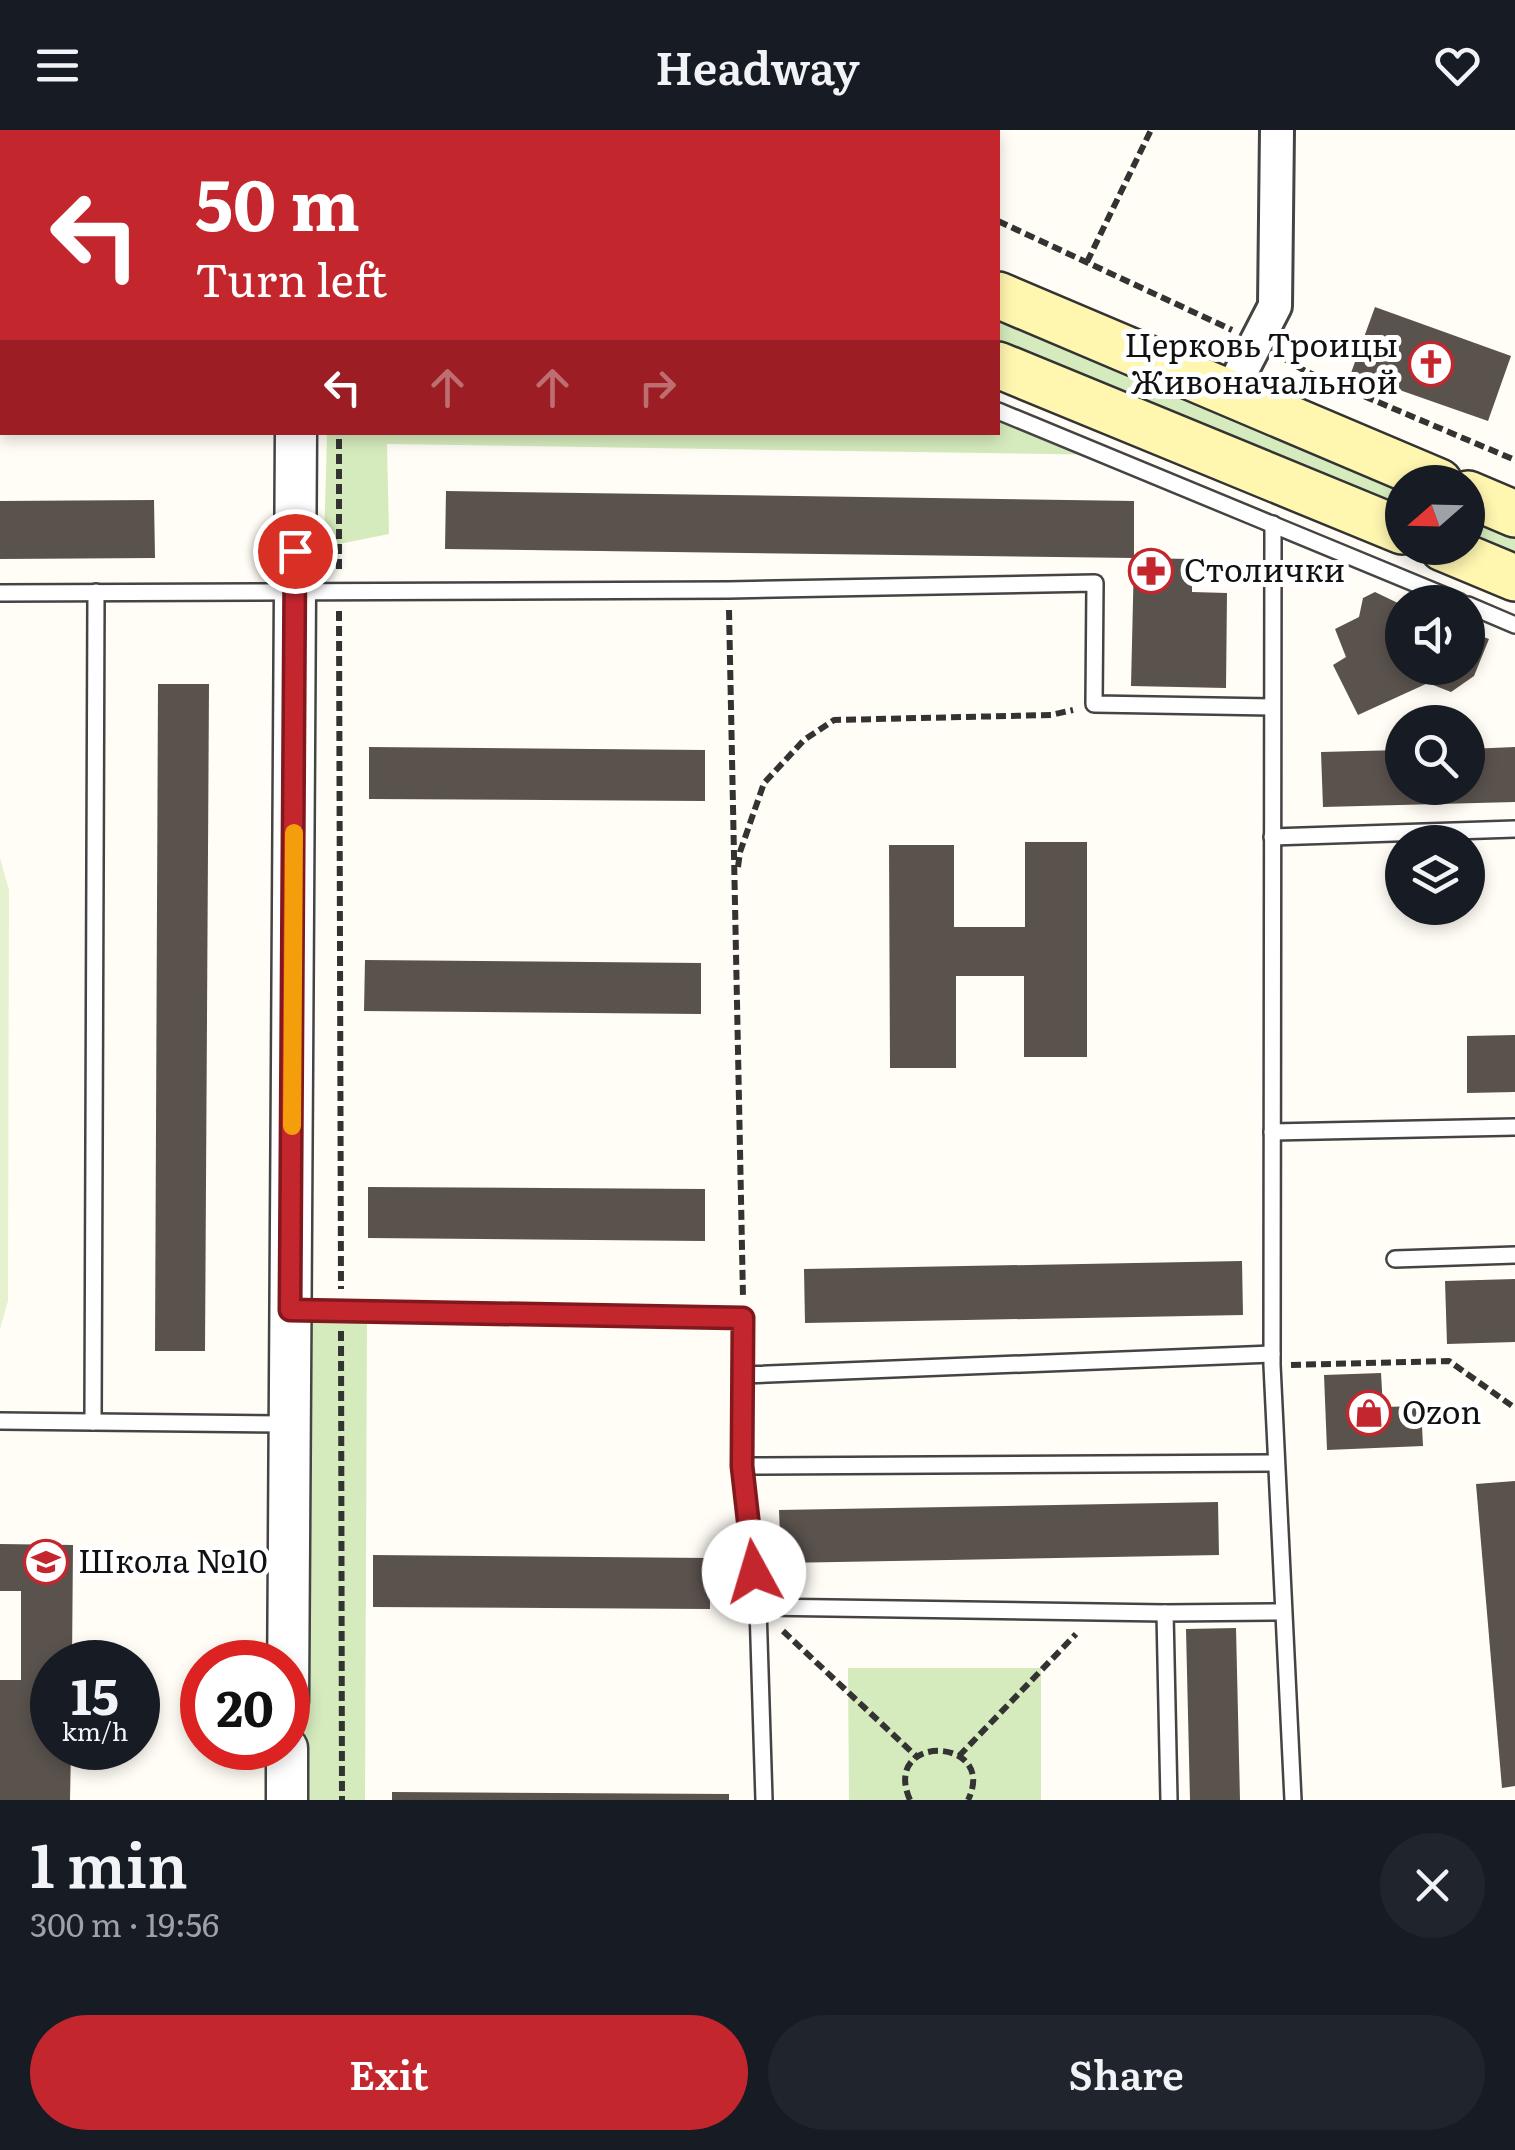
<!DOCTYPE html>
<meta charset="utf-8">
<style>
:root{--surface:#171b24;--page:#20242c;--text:#f1f3f6;--muted:#9ea1a6;--accent:#c4262e}
body{margin:0;font-family:Literata,serif;background:var(--page);color:var(--text);height:100vh;display:flex;flex-direction:column;font-size:38px;white-space:nowrap}
*{box-sizing:border-box;margin:0}
p{font-size:32px;color:var(--muted)}
.icon{flex:none;width:55px;height:55px;fill:none;stroke:currentColor;stroke-width:2;stroke-linecap:round;stroke-linejoin:round}
.map{position:relative;height:1670px;overflow:hidden}
.drawer{display:flex;flex-direction:column;background:var(--surface);flex:1}
.drawer>*{flex:none}
.hud{position:absolute;left:0px;top:0px;width:1000px;height:305px;box-shadow:0 5px 15px #0003;background:#c4262e;color:#fff;overflow:hidden}
.needle{width:65px;rotate:250deg}
.buttons{position:absolute;left:1385px;top:335px;display:grid;gap:20px}
.buttons a{display:grid;place-items:center;width:100px;height:100px;border-radius:50%;background:var(--surface);box-shadow:0 5px 15px #0003;font-size:50px}
.speed{position:absolute;left:30px;top:1510px;display:flex;gap:20px;font-size:50px;font-weight:700;text-align:center}
.speed>*{display:grid;place-content:center;width:130px;height:130px;border-radius:50%;background:var(--surface);box-shadow:0 5px 15px #0003;line-height:1}
.speed small{font-size:25px;font-weight:400}
.speed .limit{border:15px solid #d22;background:#fff;color:#111}
.pin{position:absolute;display:grid;place-items:center;width:85px;height:85px;color:#fff;margin:-42px;border:5px solid #fff;border-radius:50%;box-shadow:0 2px 10px #0007}
.me{position:absolute;width:110px;margin:-55px;rotate:354deg;stroke-linejoin:round;filter:drop-shadow(0 0 8px #0008)}
.turn{display:flex;align-items:center;gap:35px;height:210px;padding:0 30px;font-size:45px}
.turn .icon{width:130px;height:130px;stroke-width:2.5}
.turn b{display:block;font-size:70px;line-height:85px}
.lanes{display:flex;align-items:center;height:95px;padding:0 30px;background:#0003;justify-content:center;gap:50px;direction:ltr}
.lanes .off{opacity:.35}
.round{display:grid;place-items:center;flex:none;width:105px;height:105px;border-radius:52px;background:var(--page)}
.head{display:flex;align-items:center;justify-content:space-between;height:170px;padding:0 30px}
h1{font-size:60px;font-weight:600;line-height:75px}
.button{display:flex;gap:20px;margin-top:auto;padding:20px 30px}
.button a{flex:1;height:115px;border-radius:60px;background:var(--accent);color:#fff;font-size:40px;font-weight:600;line-height:115px;text-align:center}
.button a+a{background:var(--page);color:var(--text)}
header{display:flex;justify-content:space-between;align-items:center;height:130px;padding:0 30px;background:var(--surface);font-size:45px;font-weight:600}
.map>svg:first-child{display:block}
</style>
<header><svg class="icon" aria-label="menu" viewBox="0 0 24 24"><path d="M4 6h16M4 12h16M4 18h16"/></svg>Headway<svg class="icon" aria-label="heart" viewBox="0 0 24 24"><path d="M12 20l-8-8c-3-5 5-10 8-4 3-6 11-1 8 4z"/></svg></header>
<div class="map">
<svg width="1515" height="1670" viewBox="0 0 1515 1670">
<rect width="100%" height="100%" fill="#fffdf5"/>
<g fill="#d5ebbd">
<polygon points="998,183 1402,354 1402,382 998,215"/>
<polygon points="998,273 1115,325 387,314 389,404 324,417 327,303 998,302"/>
<polygon points="1468,381 1515,401 1515,430 1468,410"/>
<polygon points="305,1188 367,1190 365,1670 298,1670"/>
<polygon points="1041,1538 1041,1670 849,1670 848,1538"/>
</g>
<polygon fill="#e6f2cf" points="0,728 9,760 8,1171 0,1199"/>
<g fill="#5a524d">
<polygon points="1375,177 1511,226 1488,291 1351,243"/>
<polygon points="446,361 1134,371 1134,428 445,419"/>
<polygon points="154,370 155,428 0,429 0,371"/>
<polygon points="1134,428 1192,429 1192,462 1227,463 1226,558 1131,556"/>
<polygon points="1375,462 1402,475 1402,538 1468,538 1468,501 1489,509 1474,546 1451,562 1428,553 1358,585 1333,535 1346,527 1335,499 1359,487 1363,468"/>
<polygon points="158,554 209,554 205,1221 155,1221"/>
<polygon points="369,617 705,620 705,671 369,669"/>
<polygon points="1515,617 1515,672 1323,677 1321,622 1402,620 1402,658 1468,658 1468,619"/>
<polygon points="1025,712 1087,712 1087,927 1024,927 1024,846 956,846 956,938 890,938 889,715 954,715 954,797 1025,797"/>
<polygon points="365,830 701,833 701,884 364,881"/>
<polygon points="1515,905 1515,962 1467,963 1467,906"/>
<polygon points="368,1057 705,1059 705,1111 368,1108"/>
<polygon points="1242,1131 1243,1185 805,1193 804,1139"/>
<polygon points="1515,1149 1515,1212 1447,1214 1445,1151"/>
<polygon points="1381,1243 1383,1277 1421,1276 1423,1316 1327,1320 1324,1245"/>
<polygon points="1515,1351 1515,1656 1502,1658 1476,1354"/>
<polygon points="1218,1372 1219,1425 781,1433 779,1380"/>
<polygon points="0,1414 73,1415 72,1532 52,1532 52,1618 71,1618 70,1670 0,1670 0,1550 21,1550 21,1461 0,1461"/>
<polygon points="373,1425 710,1428 710,1479 373,1477"/>
<polygon points="1236,1498 1240,1670 1190,1670 1186,1499"/>
<polygon points="392,1662 729,1664 729,1670 392,1670"/>
</g>
<g fill="none" stroke-linecap="round" stroke-linejoin="round">
<defs>
<g id="service">
<polyline points="923,2 926,0"/>
<polyline points="998,281 1460,472"/>
<polyline points="1273,394 1272,1235 1293,1670"/>
<polyline points="0,463 729,460 1095,453 1094,574 1272,577"/>
<polyline points="1468,475 1515,495"/>
<polyline points="1272,707 1515,699"/>
<polyline points="1272,1002 1515,997"/>
<polyline points="1395,1129 1515,1125"/>
<polyline points="294,1181 743,1188 743,1336 758,1477 764,1670"/>
<polyline points="743,1245 1272,1224"/>
<polyline points="0,1291 286,1294"/>
<polyline points="93,1292 96,462"/>
<polyline points="743,1336 1276,1333"/>
<polyline points="758,1477 1165,1483"/>
<polyline points="1169,1670 1165,1483 1283,1482"/>
</g>
<polyline id="minor" points="1229,265 1275,176 1277,0"/>
<g id="tertiary">
<polyline points="298,2 298,0"/>
<polyline points="288,1571 296,302"/>
<polyline points="287,1670 287,1618"/>
</g>
<g id="secondary">
<polyline points="416,0 423,2"/>
<polyline points="608,0 614,2"/>
<polyline points="998,165 1439,352"/>
<polyline points="998,235 1402,401"/>
<polyline points="1468,364 1515,384"/>
<polyline points="1443,418 1515,448"/>
</g>
</defs>
<use href="#service" stroke="#444" stroke-width="20"/>
<use href="#minor" stroke="#444" stroke-width="38"/>
<use href="#tertiary" stroke="#444" stroke-width="45"/>
<use href="#secondary" stroke="#333" stroke-width="50"/>
<g stroke="#333" stroke-width="6" stroke-dasharray="10 5" stroke-linecap="butt">
<polyline points="798,0 806,2"/>
<polyline points="340,2 340,0"/>
<polyline points="677,2 679,0"/>
<polyline points="998,91 1232,200"/>
<polyline points="1087,132 1151,0"/>
<polyline points="1283,228 1307,242 1515,330"/>
<polyline points="339,439 339,302"/>
<polyline points="729,480 743,1167"/>
<polyline points="339,481 341,1159"/>
<polyline points="738,737 740,722 764,653 804,610 834,590 1051,585 1073,580"/>
<polyline points="341,1201 342,1670"/>
<polyline points="1291,1235 1449,1231 1515,1278"/>
<polyline points="783,1501 917,1627"/>
<polyline points="959,1626 1076,1504"/>
<path d="M910,1670c-30,-68 89,-63 58,0"/>
</g>
<use href="#service" stroke="#fff" stroke-width="15"/>
<use href="#minor" stroke="#fff" stroke-width="32"/>
<use href="#tertiary" stroke="#fff" stroke-width="40"/>
<use href="#secondary" stroke="#fff6b0" stroke-width="45"/>
</g>
<g fill="none" stroke-linecap="round" stroke-linejoin="round">
<defs>
<polyline id="route" points="295,421 290,1180 743,1188 742,1336 754,1442"/>
</defs>
<use href="#route" stroke="#7f191e" stroke-width="25"/>
<use href="#route" stroke="#c4262e" stroke-width="18"/>
<polyline stroke="#f59e0b" stroke-width="18" points="292,996 294,703"/>
</g>
<defs>
<symbol id="church-ring" viewBox="-11 -11 22 22"><circle r="9.5" fill="#fff" stroke="#c4262e" stroke-width="1.5"/><path d="M-1.2-6h2.4v3.5h3.3v2.4h-3.3V6h-2.4V-.1h-3.3v-2.4h3.3Z" fill="#c4262e"/></symbol>
<symbol id="pharmacy-ring" viewBox="-11 -11 22 22"><circle r="9.5" fill="#fff" stroke="#c4262e" stroke-width="1.5"/><path d="M-2-6h4v4h4v4h-4v4h-4v-4h-4v-4h4Z" fill="#c4262e"/></symbol>
<symbol id="shop-ring" viewBox="-11 -11 22 22"><circle r="9.5" fill="#fff" stroke="#c4262e" stroke-width="1.5"/><path d="M-5-2.5h2.3a2.7 3.5 0 0 1 5.4 0H5L5.5 6h-11ZM-1.5-2.5h3a1.5 2.3 0 0 0-3 0Z" fill="#c4262e"/></symbol>
<symbol id="school-ring" viewBox="-11 -11 22 22"><circle r="9.5" fill="#fff" stroke="#c4262e" stroke-width="1.5"/><path d="M0-5L7-2L0 1L-7-2ZM-4 1L0 2.5L4 1V4Q0 6-4 4Z" fill="#c4262e"/></symbol>
</defs>
<g fill-rule="evenodd">
<use href="#church-ring" x="1406" y="209" width="50" height="50"/>
<use href="#pharmacy-ring" x="1126" y="416" width="50" height="50"/>
<use href="#shop-ring" x="1344" y="1258" width="50" height="50"/>
<use href="#school-ring" x="21" y="1407" width="50" height="50"/>
</g>
<g text-anchor="middle" stroke-width="10" stroke-linejoin="round" paint-order="stroke">
<g font-size="32" fill="#111" stroke="#fff" text-anchor="start">
<text x="1398" y="227" text-anchor="end">Церковь Троицы<tspan x="1398" dy="37">Живоначальной</tspan></text>
<text x="1184" y="452">Столички</text>
<text x="1402" y="1294">Ozon</text>
<text x="78" y="1443">Школа №10</text>
</g>
</g>
</svg>
<div class="buttons">
<a><svg class="needle" viewBox="-14 -14 28 28"><path d="M0-13l5 13h-10z" fill="#e53935"/><path d="M0 13l5-13h-10z" fill="#9ea1a6"/></svg></a>
<a><svg class="icon" aria-label="sound" viewBox="0 0 24 24"><path d="M4 9h4l5-4v14l-5-4H4zM17 9q2 3 0 6"/></svg></a>
<a><svg class="icon" aria-label="search" viewBox="0 0 24 24"><circle cx="10" cy="10" r="6"/><path d="M15 15l6 6"/></svg></a>
<a><svg class="icon" aria-label="layers" viewBox="0 0 24 24"><path d="M12 4l9 5-9 5-9-5zM3 14l9 5 9-5"/></svg></a>
</div>
<div class="speed"><div>15<small>km/h</small></div><div class="limit">20</div></div>
<div class="pin" style="left:295px;top:421px;background:#d93025"><svg class="icon" aria-label="arrive" viewBox="0 0 24 24"><path d="M6 21V4h12l-3 4 3 4H6"/></svg></div>
<svg class="me" style="left:754px;top:1442px" viewBox="-20 -20 40 40"><circle r="19" fill="#fff"/><path d="M0-13L10 11 0 6-10 11z" fill="#c4262e"/></svg>
<div class="hud">
<div class="turn"><svg class="icon" aria-label="left" viewBox="0 0 24 24"><path d="M17 20v-9H6M10 6l-5 5 5 5"/></svg><div><b>50 m</b>Turn left</div></div>
<div class="lanes"><svg class="icon" aria-label="left" viewBox="0 0 24 24"><path d="M17 20v-9H6M10 6l-5 5 5 5"/></svg><svg class="icon off" aria-label="ahead" viewBox="0 0 24 24"><path d="M12 20V5M6 11l6-6 6 6"/></svg><svg class="icon off" aria-label="ahead" viewBox="0 0 24 24"><path d="M12 20V5M6 11l6-6 6 6"/></svg><svg class="icon off" aria-label="right" viewBox="0 0 24 24"><path d="M7 20v-9h11M14 6l5 5-5 5"/></svg></div>
</div>
</div>
<section class="drawer">
<div class="head"><div><h1>1 min</h1><p>300 m · 19:56</p></div><a class="round"><svg class="icon" aria-label="close" viewBox="0 0 24 24"><path d="M6 6l12 12M18 6L6 18"/></svg></a></div>
<div class="button"><a>Exit</a><a>Share</a></div>
</section>
